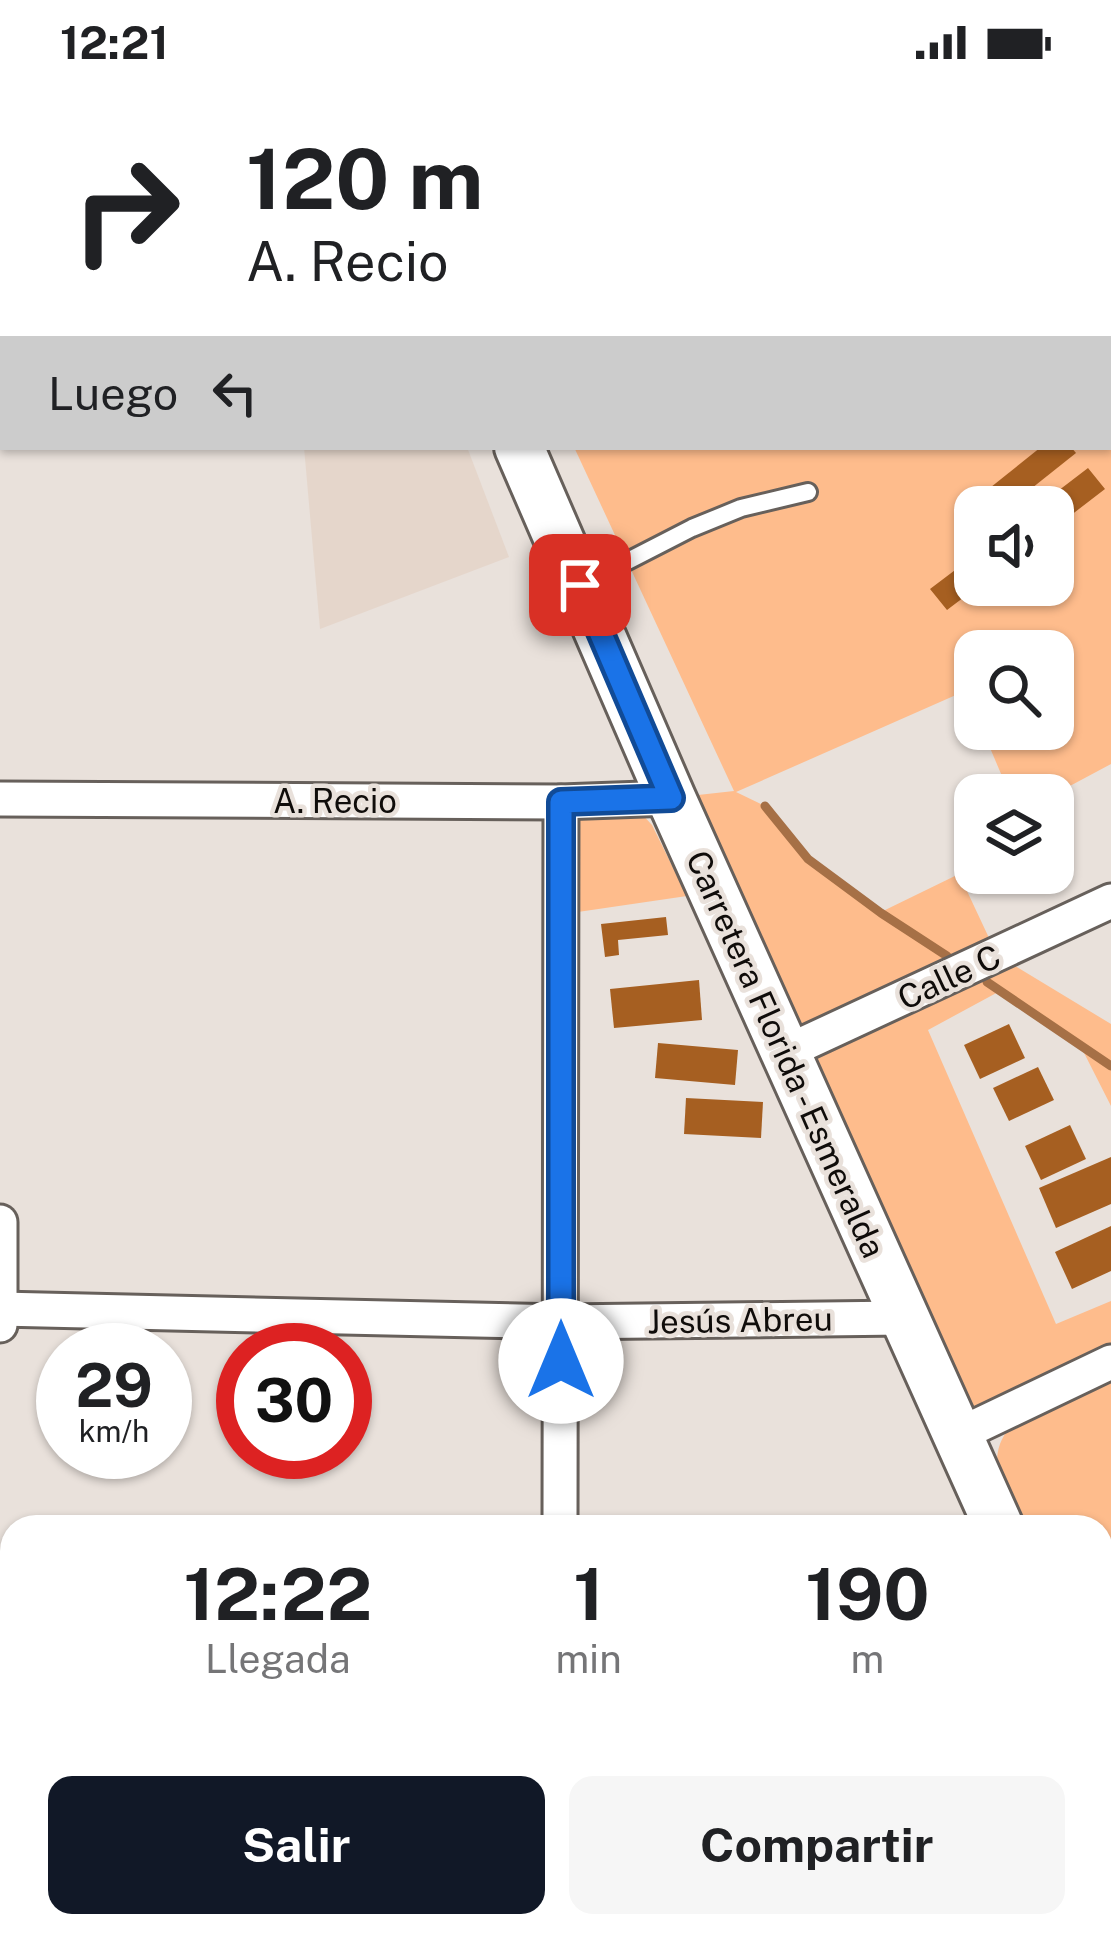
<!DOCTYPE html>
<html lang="es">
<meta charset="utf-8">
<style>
:root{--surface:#fff;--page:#f6f6f6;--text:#202124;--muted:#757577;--accent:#111827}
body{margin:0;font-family:"Public Sans",sans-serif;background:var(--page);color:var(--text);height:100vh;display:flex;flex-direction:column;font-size:45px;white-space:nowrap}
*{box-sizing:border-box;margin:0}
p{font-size:39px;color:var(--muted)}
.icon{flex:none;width:66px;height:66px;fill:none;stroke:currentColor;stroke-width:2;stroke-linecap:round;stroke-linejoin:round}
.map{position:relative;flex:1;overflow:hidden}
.sheet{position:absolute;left:0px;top:1431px;width:1113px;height:423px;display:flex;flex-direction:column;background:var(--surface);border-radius:36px 36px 0 0;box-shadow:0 3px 9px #0004}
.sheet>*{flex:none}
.banner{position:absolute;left:0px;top:0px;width:1113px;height:366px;box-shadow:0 3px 9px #0004;background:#fff;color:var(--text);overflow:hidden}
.controls{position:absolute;left:954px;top:402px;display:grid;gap:24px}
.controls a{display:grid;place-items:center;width:120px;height:120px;border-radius:24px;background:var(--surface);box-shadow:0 3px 9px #0004;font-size:60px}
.speed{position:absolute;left:36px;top:1239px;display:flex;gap:24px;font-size:60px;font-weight:700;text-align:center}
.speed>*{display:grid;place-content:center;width:156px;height:156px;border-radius:50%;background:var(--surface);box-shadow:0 3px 9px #0004;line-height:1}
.speed small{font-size:30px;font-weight:400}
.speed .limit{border:18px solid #d22;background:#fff;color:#111}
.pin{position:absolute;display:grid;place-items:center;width:102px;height:102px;color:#fff;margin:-51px;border-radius:24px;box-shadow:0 6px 18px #0006}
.me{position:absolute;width:132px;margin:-66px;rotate:0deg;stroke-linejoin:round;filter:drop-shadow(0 0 9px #0008)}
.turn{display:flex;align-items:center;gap:42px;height:252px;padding:0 48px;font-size:54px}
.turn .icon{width:156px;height:156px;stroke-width:2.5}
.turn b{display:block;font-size:84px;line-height:102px}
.then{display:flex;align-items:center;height:114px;padding:0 48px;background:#0003;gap:24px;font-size:45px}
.eta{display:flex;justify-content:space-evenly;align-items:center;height:204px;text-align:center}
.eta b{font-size:72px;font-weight:700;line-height:84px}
.primary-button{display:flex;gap:24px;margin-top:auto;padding:24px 48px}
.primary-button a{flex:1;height:138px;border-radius:24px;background:var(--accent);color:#fff;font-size:48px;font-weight:700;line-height:138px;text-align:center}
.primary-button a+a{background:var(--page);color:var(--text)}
.status{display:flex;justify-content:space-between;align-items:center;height:84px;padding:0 60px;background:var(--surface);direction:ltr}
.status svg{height:33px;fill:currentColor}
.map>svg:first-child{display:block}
</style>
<div class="status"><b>12:21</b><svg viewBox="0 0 49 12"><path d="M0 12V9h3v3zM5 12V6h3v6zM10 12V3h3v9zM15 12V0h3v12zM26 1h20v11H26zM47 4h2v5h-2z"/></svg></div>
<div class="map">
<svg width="1111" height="1853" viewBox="0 0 1111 1853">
<rect width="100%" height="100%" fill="#e9e1db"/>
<polygon fill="#e5d6cb" points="304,363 467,363 509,473 320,545"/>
<g fill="#febc8c" fill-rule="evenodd">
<polygon points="0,0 314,0 316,3 3,3 3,174 0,174"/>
<path d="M406,0h705v680l-58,31h-43l-28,-66h71v-78h-78v61l-10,-21 -229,101 29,14 43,53 73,53 78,-38 38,81 114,69v82l-32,-63 -79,-52 -72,39 128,294 55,-23v61l-155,74 -285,-638 63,-7 -160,-344h536v-360h-703zM975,423h78v78h-78z"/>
<polygon points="639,727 652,741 687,812 571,829 573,756 579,733"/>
<path d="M1111,1295v234l-10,7v-93h-79c-16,-34 -40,-66 -12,-100z"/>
</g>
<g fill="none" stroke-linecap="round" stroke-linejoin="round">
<g stroke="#a67046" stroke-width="9">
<polyline points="765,722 808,775 881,829 947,872"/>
<polyline points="987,898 1111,982"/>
</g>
</g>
<g fill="#a65f21">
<polygon points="1041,363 1071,363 1076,369 1008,423 991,423 981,411"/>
<polygon points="1088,384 1105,405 1053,445 1053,423 1037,423"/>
<polygon points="975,471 975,501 980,501 947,526 930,505"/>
<polygon points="666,833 668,851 618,856 619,871 605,873 601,840"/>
<polygon points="699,896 702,936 614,944 610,905"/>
<polygon points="1009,940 1025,974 980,995 964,961"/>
<polygon points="658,959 738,966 735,1001 655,994"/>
<polygon points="1038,983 1054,1016 1009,1037 993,1004"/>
<polygon points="686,1014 763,1018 761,1054 684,1050"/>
<polygon points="1070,1041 1086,1075 1041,1096 1025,1062"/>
<polygon points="1111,1073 1111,1120 1056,1144 1039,1104"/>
<polygon points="1111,1142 1111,1187 1072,1205 1055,1168"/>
<rect x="475" y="1842" width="41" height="11"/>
<polygon points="624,1842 691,1842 690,1853 623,1853"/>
<polygon points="1002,1845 1086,1848 1085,1853 1002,1853"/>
</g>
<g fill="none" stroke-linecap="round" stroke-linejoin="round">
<defs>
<g id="service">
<polyline points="539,3 544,0"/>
<polyline points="581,501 692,444 741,424 808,408"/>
<polyline points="1101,1552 1111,1545"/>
</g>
<g id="minor">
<polyline points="0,210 0,201 3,201"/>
<polyline points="0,715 561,718 671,714"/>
<polyline points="786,968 1111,817"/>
<polyline points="0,1138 0,1241"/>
<polyline points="0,1225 561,1238 903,1234"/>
<polyline points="956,1352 1111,1278"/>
<polyline points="560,1443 561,718"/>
<polyline points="560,1853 560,1842"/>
</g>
<g id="tertiary">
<polyline points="1101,1756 1111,1756"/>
<polyline points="0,1759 12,1759"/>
</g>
<g id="secondary">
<polyline points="350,0 352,3"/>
<polyline points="519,363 671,714 999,1443"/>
<polyline points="1101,1654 1111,1674"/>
</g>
</defs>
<use href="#service" stroke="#67605b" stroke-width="22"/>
<use href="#minor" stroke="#67605b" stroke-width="39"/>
<use href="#tertiary" stroke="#67605b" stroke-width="48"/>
<use href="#secondary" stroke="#67605b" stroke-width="54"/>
<use href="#service" stroke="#fff" stroke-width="16"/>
<use href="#minor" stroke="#fff" stroke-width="33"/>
<use href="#tertiary" stroke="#fff" stroke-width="42"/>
<use href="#secondary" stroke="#fff" stroke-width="48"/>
</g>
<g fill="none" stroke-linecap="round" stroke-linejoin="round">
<defs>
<polyline id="route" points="561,1277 561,718 671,714 580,501"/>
</defs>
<use href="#route" stroke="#114b97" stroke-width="30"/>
<use href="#route" stroke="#1a73e8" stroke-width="21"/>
</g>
<g text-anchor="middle" stroke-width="9" stroke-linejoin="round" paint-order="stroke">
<g font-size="33" fill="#0f0c0a" stroke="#e9e1db">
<text x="335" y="729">A. Recio</text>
<text transform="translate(949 893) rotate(-25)" y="12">Calle C</text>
<text transform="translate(786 970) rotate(66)" y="12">Carretera Florida - Esmeralda</text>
<text transform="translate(740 1236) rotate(-1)" y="12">Jesús Abreu</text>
</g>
</g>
</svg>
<div class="controls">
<a><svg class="icon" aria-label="sound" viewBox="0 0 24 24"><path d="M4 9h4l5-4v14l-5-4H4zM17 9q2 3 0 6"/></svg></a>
<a><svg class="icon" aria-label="search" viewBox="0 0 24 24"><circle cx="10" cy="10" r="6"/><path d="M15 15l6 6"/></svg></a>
<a><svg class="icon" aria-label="layers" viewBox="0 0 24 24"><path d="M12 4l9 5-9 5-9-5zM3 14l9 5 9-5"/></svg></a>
</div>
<div class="speed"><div>29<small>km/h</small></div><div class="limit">30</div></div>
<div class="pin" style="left:580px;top:501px;background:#d93025"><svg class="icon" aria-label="arrive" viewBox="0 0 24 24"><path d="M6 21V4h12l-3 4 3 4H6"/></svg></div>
<svg class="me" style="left:561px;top:1277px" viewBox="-20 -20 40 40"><circle r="19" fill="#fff"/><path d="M0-13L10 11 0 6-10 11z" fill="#1a73e8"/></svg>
<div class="banner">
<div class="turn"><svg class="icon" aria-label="right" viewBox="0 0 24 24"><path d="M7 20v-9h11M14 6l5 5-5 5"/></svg><div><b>120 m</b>A. Recio</div></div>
<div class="then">Luego<svg class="icon" aria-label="left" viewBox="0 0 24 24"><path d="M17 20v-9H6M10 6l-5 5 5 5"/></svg></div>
</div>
<section class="sheet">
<div class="eta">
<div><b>12:22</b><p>Llegada</p></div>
<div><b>1</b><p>min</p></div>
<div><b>190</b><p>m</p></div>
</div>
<div class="primary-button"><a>Salir</a><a>Compartir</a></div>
</section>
</div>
